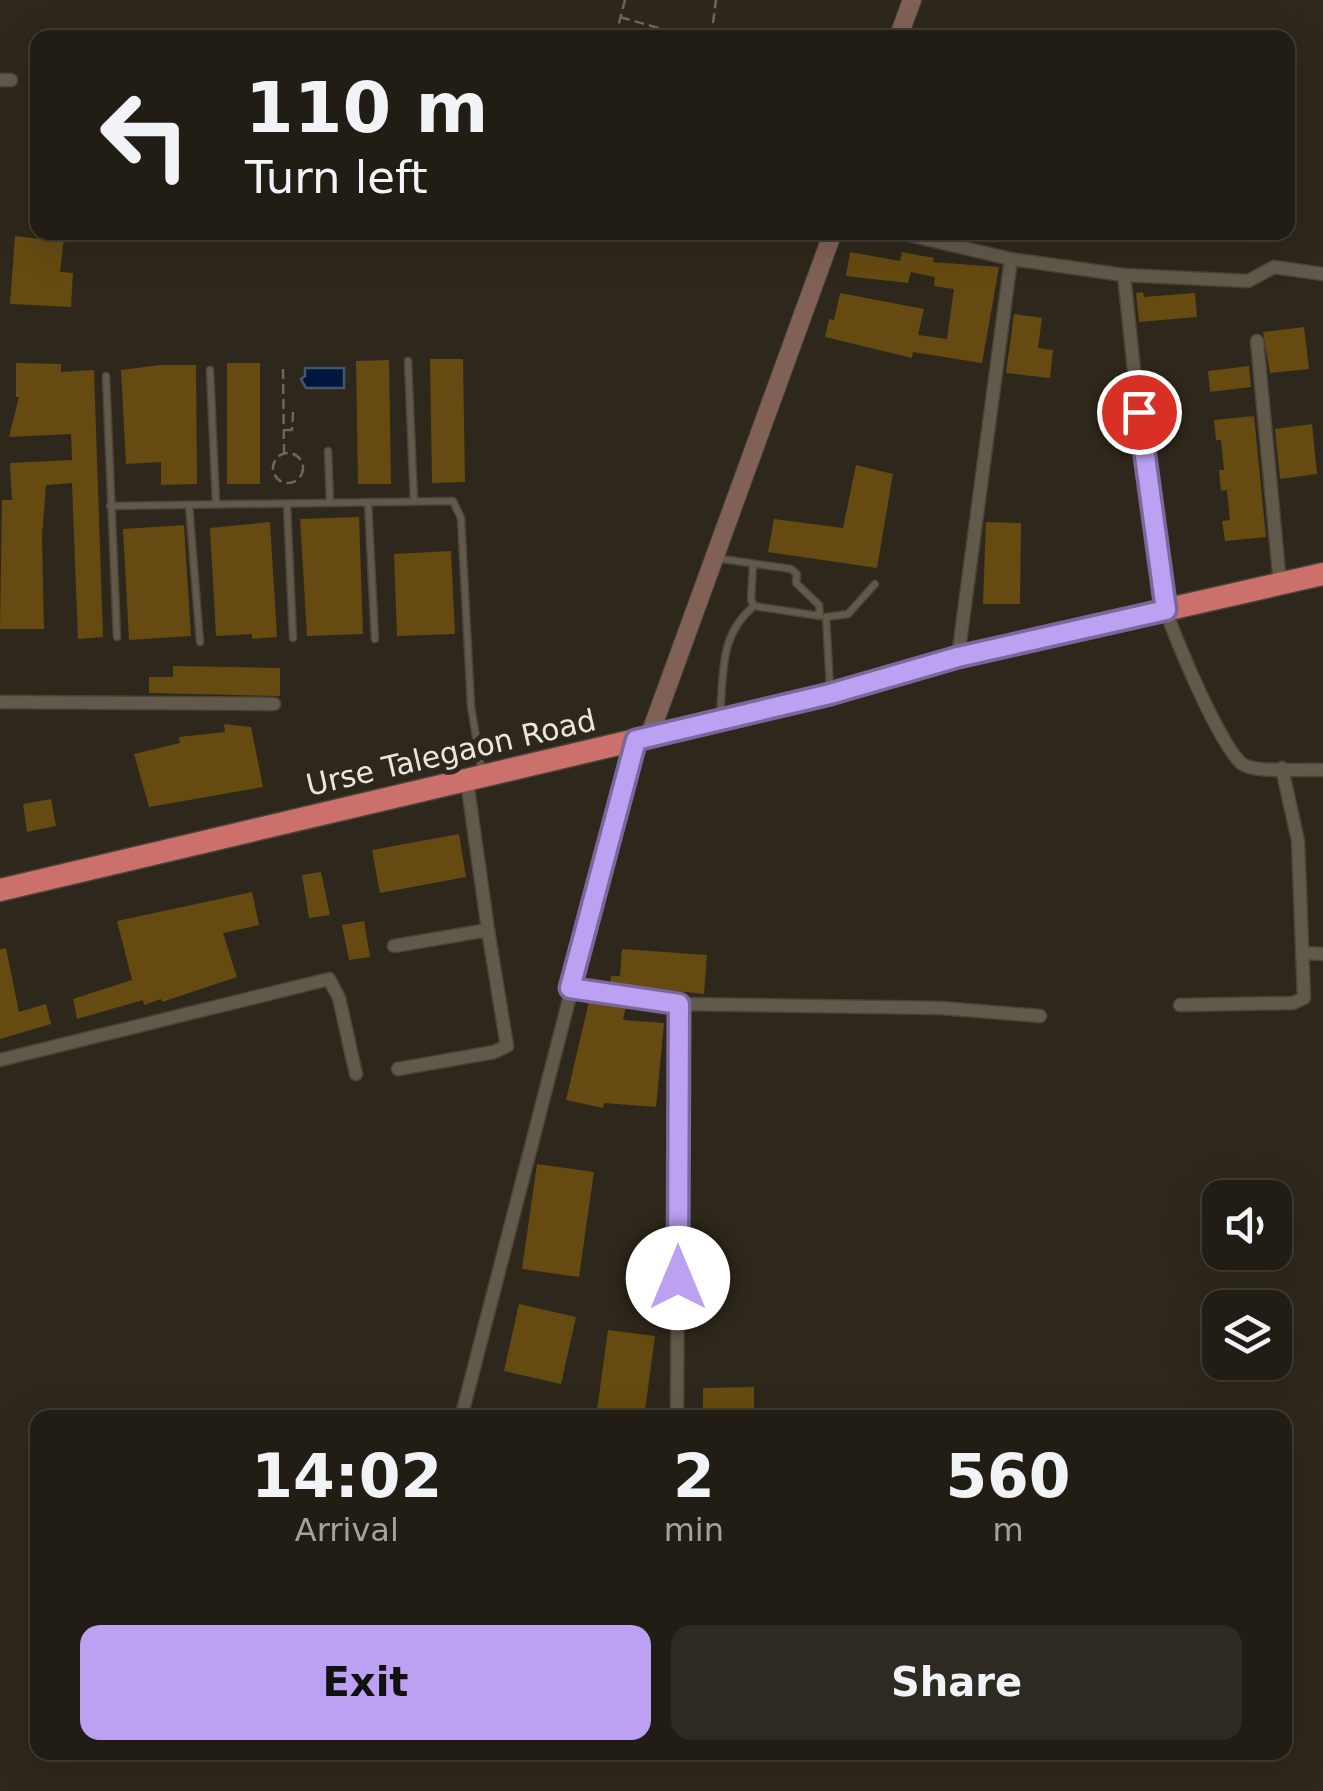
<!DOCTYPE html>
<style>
:root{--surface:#221d14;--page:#2e2a22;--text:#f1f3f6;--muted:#a2a2a0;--line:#3f3b34;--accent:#bca0f2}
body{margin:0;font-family:"DejaVu Sans",sans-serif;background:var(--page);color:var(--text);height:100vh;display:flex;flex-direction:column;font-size:38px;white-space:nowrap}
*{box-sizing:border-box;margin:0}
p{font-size:32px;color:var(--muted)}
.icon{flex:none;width:55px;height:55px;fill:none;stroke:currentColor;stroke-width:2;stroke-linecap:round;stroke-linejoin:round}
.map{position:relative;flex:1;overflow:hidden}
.details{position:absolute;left:30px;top:1410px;width:1262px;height:350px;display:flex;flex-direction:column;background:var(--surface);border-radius:20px;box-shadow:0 10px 40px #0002,0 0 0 2px var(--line)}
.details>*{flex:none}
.guide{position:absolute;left:30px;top:30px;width:1265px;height:210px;border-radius:20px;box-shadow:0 10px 40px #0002,0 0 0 2px var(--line);background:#221d14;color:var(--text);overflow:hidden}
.tools{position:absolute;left:1202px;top:1180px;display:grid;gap:20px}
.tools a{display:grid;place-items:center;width:90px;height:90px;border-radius:20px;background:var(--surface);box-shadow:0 10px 40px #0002,0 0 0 2px var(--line);font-size:50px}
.pin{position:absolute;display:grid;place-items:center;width:85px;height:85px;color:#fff;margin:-42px;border:5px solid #fff;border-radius:50%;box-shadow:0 2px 10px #0007}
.me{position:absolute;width:110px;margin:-55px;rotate:0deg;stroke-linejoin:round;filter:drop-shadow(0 0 8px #0008)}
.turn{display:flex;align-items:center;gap:35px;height:210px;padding:0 50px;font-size:45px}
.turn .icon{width:130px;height:130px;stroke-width:2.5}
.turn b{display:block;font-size:70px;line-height:85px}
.eta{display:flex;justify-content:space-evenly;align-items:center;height:170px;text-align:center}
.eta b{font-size:60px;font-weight:700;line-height:70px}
.cta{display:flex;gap:20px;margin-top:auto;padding:20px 50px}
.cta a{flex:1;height:115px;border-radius:20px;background:var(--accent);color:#111;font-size:40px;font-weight:700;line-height:115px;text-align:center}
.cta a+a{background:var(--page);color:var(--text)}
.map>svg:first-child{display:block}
</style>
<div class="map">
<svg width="1323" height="1791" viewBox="0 0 1323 1791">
<rect width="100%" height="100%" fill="#2e271b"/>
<polygon fill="#00173d" stroke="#46556d" stroke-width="2.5" points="305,368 344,368 344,388 306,388 301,379 305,376"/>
<g fill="#654b11">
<polygon points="15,236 49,240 49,236 64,237 60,272 73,273 71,307 10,304"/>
<polygon points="850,252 900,261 902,252 934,258 933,262 999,267 982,363 913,352 912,358 825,337 829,319 834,320 840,293 924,309 918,335 947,339 954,289 934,286 935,277 911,272 908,283 846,276"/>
<polygon points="1143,292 1144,297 1195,293 1197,317 1139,322 1136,293"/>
<polygon points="1014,314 1042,318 1038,348 1053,350 1050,378 1006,373"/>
<polygon points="1304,327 1309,369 1270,373 1263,332"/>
<polygon points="430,359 463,359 465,482 432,483"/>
<polygon points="389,360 391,484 358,484 356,361"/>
<polygon points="16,363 61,364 61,372 94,370 103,637 78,639 72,483 46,485 42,536 44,629 0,629 2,500 12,500 10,463 72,460 71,434 9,437 19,397 16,397"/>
<rect x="227" y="363" width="33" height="121"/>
<polygon points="160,365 196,365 197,484 161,485 161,462 126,464 121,370"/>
<polygon points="1249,366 1251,387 1210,392 1208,371"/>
<polygon points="1254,416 1266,537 1225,541 1222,521 1230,520 1227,490 1221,491 1219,470 1224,470 1221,440 1216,440 1214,420"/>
<polygon points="1312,424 1317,474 1280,479 1275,429"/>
<polygon points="856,465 893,474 877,568 768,552 774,519 843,528"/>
<polygon points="359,517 363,634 307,636 300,519"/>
<polygon points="270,522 277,637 252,639 252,634 216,636 210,528"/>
<polygon points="986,522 1021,523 1020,604 983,604"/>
<polygon points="184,525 191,636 129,640 123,529"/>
<polygon points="451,551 455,634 397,636 394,554"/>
<polygon points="173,666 280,668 280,696 149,693 149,677 173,677"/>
<polygon points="224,724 251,727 263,787 149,807 134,754 180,743 179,737 225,732"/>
<polygon points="51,799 56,826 27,832 23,804"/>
<polygon points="459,834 466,877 380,893 372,850"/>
<polygon points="321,872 330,915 309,918 302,875"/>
<polygon points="252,892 259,925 223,933 237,977 162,1002 161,999 144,1005 143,1000 77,1019 73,999 132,980 117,921"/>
<polygon points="364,921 370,957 349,960 342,925"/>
<polygon points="6,948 19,1012 46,1004 51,1024 0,1039 0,949"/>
<polygon points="622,949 707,955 704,994 610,984 611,976 620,976"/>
<polygon points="589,1001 626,1006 623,1020 664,1023 656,1107 604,1103 603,1108 566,1100"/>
<polygon points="537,1164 594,1172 579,1277 522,1269"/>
<polygon points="519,1304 576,1317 561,1384 504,1371"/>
<polygon points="608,1330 655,1336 644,1418 596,1418"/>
<polygon points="754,1387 754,1418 703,1418 703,1388"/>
</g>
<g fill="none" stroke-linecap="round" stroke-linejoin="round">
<defs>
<g id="lane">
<polyline points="408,361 414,501"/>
<polyline points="210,370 216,503"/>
<polyline points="106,376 117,637"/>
<polyline points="328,451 330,503"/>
<polyline points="368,502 375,639"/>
<polyline points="189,505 200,642"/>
<polyline points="287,505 293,638"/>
<polyline points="110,506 453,501 461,518 471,706 482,774"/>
<polyline points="715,558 791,569 797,574 796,583 819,605 820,616"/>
<polyline points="753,564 751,600 754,606 820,616"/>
<polyline points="830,687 826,617 848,614 875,584"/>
<path d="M720,714c4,-42 -1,-79 34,-108"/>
</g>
<g id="street">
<polyline points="0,80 11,80"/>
<polyline points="896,232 1011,259 1124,275 1248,281 1274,267 1323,274"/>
<path d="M1124,275l18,172 24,163c8,27 57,143 78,155 15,8 60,4 79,5"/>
<polyline points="1257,341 1280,584"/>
<polyline points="958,657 1011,259"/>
<polyline points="0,702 274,704"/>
<polyline points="467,781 488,930"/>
<polyline points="394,946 488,930 507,1046 494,1052 398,1069"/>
<polyline points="1302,953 1323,954"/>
<polyline points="569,988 679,1004 941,1008 1040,1016"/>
<polyline points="1180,1005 1293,1003 1304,998 1298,841 1282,768"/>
<polyline points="0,1060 329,979 339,998 356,1074"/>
<polyline points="461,1418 636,740"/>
<polyline points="677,1418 679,1004"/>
</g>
<g id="secondary">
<polyline points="898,38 912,0"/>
<polyline points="649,737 833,232"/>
</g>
<polyline id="highway" points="0,890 822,696 958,657 1323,574"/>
</defs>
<use href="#lane" stroke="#494339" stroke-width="9"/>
<use href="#street" stroke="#494339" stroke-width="15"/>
<use href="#secondary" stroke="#494339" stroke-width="20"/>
<use href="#highway" stroke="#494339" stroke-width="25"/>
<g stroke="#6c665b" stroke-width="2.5" stroke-dasharray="10 5" stroke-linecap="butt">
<polyline points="620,17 693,38"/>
<polyline points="615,38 625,0"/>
<polyline points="711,38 716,0"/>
<polyline points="283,369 284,453"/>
<polyline points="285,430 292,430 293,412"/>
<circle cx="288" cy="468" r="15"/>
</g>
<use href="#lane" stroke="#615a4b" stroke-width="6"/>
<use href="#street" stroke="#615a4b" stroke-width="12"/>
<use href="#secondary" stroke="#816155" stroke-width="18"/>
<use href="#highway" stroke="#cb706b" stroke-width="22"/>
</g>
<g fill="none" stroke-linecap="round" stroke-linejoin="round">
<defs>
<polyline id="route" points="678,1278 679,1004 570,988 636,740 830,694 958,657 1166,610 1139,412"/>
</defs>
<use href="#route" stroke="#7a689d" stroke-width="25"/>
<use href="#route" stroke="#bca0f2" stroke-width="18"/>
</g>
<g text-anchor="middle" stroke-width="10" stroke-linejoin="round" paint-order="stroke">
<g font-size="30" fill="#eae6dd" stroke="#2e271b">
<text transform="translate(451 753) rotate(-13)" y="10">Urse Talegaon Road</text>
</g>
</g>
</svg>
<div class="tools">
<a><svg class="icon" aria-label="sound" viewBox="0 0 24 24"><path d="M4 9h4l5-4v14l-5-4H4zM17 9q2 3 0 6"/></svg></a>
<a><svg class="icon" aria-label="layers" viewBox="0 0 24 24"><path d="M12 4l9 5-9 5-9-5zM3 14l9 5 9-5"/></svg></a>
</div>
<div class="pin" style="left:1139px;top:412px;background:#d93025"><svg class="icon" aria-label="arrive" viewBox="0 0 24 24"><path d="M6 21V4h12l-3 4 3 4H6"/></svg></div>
<svg class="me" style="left:678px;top:1278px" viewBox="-20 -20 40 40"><circle r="19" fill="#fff"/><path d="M0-13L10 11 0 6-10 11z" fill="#bca0f2"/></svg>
<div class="guide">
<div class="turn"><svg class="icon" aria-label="left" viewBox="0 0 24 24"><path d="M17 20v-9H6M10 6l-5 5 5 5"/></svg><div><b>110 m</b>Turn left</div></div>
</div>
<section class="details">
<div class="eta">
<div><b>14:02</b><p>Arrival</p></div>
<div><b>2</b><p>min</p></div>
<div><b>560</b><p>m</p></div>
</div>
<div class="cta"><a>Exit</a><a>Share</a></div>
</section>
</div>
